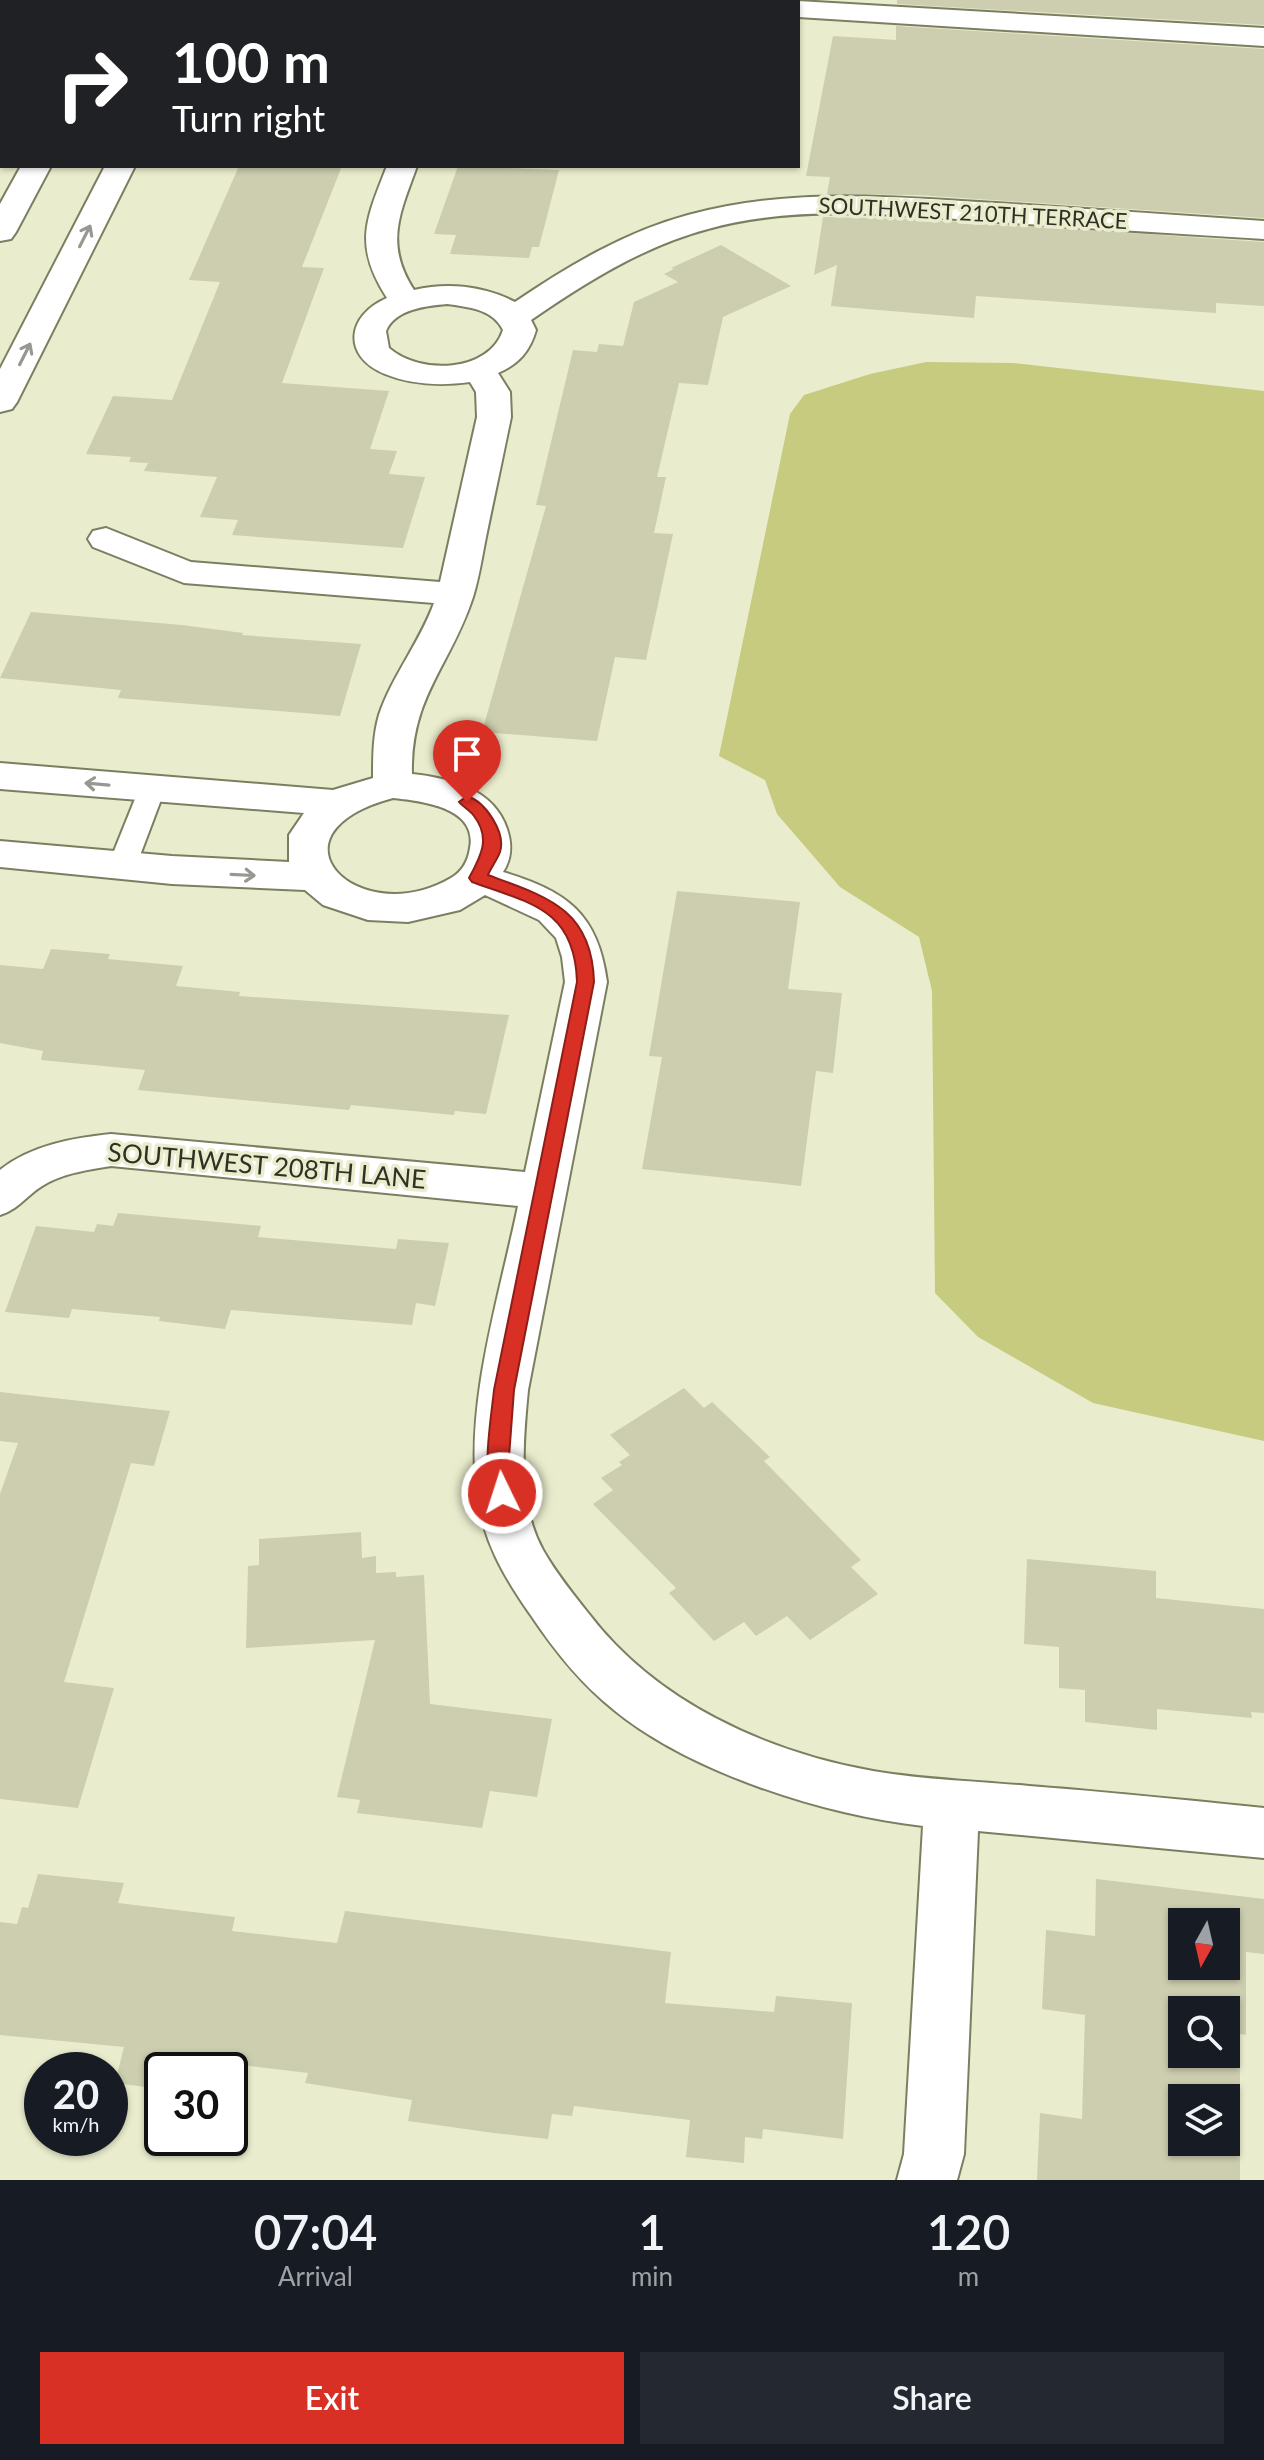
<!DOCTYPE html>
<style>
:root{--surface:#171b24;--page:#242831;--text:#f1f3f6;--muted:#9ea1a6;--accent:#d93025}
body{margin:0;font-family:Lato,sans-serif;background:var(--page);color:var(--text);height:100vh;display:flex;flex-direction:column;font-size:30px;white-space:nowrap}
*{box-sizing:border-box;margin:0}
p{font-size:26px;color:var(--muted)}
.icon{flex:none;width:44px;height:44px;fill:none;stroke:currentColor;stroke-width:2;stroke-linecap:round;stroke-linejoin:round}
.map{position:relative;height:2180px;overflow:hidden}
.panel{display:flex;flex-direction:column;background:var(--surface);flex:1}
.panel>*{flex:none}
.hud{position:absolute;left:0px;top:0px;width:800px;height:168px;box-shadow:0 2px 6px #0004;background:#202124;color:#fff;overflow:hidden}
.needle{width:52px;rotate:188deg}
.controls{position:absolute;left:1168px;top:1908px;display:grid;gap:16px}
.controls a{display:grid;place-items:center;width:72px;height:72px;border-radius:0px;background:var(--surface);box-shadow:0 2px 6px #0004;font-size:40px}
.speed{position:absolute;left:24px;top:2052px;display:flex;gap:16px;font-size:40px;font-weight:700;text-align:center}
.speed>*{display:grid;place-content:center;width:104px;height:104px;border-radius:50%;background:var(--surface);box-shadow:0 2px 6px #0004;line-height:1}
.speed small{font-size:20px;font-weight:400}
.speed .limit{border:4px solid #111;border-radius:12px;background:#fff;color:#111}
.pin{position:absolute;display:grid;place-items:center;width:68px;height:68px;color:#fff;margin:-82px -34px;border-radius:50% 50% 50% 0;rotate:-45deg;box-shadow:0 0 8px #0007}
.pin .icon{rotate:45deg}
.me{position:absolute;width:88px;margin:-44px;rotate:356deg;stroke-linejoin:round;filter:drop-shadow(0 0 6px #0008)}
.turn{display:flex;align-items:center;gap:28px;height:168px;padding:0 40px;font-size:36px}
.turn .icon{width:104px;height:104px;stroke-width:2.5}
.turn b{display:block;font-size:56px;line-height:68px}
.eta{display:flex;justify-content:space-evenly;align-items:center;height:136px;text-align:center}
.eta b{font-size:48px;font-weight:600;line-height:56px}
.button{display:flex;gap:16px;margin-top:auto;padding:16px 40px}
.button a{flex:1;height:92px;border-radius:0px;background:var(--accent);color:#fff;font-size:32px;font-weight:600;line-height:92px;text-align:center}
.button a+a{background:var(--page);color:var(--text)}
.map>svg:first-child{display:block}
</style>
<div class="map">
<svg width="1264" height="2180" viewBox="0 0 1264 2180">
<rect width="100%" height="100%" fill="#eaedcd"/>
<polygon fill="#c6cb80" points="926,362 1013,363 1264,391 1264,1441 1093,1403 978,1337 935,1293 932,991 919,937 840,887 777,814 765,780 719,756 790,414 804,395 870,374"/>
<g fill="#ccceaf" fill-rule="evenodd">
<polygon points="897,0 1264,0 1264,25 897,4"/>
<polygon points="896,26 1264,49 1264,218 918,195 827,194 830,177 806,176 833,36 896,40"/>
<polygon points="239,166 342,166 302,267 324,268 282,383 389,391 370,449 397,451 389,474 425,477 403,548 232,535 238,520 200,517 217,477 144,471 148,463 129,462 131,457 86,454 113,396 172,400 220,282 189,280"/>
<polygon points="458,166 559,170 539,247 532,247 529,258 450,254 456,235 434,234"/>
<polygon points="823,217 916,219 1264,242 1264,306 1216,303 1216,313 976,296 974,318 831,306 837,265 814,275"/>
<polygon points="721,245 791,286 723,317 708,385 679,383 657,477 666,477 654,533 673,534 646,660 615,657 597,741 482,732 546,506 536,505 573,350 597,352 599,344 623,346 634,302 678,282 664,274 674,269 671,268"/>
<polygon points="31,612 182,625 243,633 242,635 361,644 340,716 118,698 121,690 0,678"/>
<polygon points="677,891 800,902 788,989 842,993 833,1073 816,1071 801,1186 642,1169 662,1057 649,1056"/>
<polygon points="51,949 110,954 108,959 183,966 176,986 240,992 239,996 509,1015 486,1114 455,1111 454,1115 351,1105 349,1110 138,1090 145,1070 41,1060 43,1051 0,1043 0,965 43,969"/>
<polygon points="118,1213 261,1226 258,1237 396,1249 398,1239 449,1243 435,1306 416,1303 412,1325 231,1310 225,1329 159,1321 160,1317 72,1309 69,1318 5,1312 36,1226 94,1232 97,1224 113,1226"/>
<polygon points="684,1388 704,1408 712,1402 770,1457 764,1461 861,1560 851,1567 878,1594 810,1640 787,1616 756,1636 744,1622 714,1641 669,1593 676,1588 593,1504 613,1490 601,1478 622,1465 619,1462 630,1455 610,1435"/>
<polygon points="0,1392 170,1411 154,1466 131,1463 64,1682 114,1688 78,1808 0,1799 0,1494 18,1443 0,1441"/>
<polygon points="361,1532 362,1558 376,1556 376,1573 396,1572 396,1577 424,1575 430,1704 552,1719 537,1797 490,1791 482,1828 357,1813 360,1800 337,1797 375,1640 246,1648 248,1566 259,1565 259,1539"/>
<polygon points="1027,1559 1156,1571 1156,1598 1264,1609 1264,1713 1251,1712 1252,1718 1157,1709 1157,1730 1085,1722 1085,1690 1059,1688 1059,1647 1024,1644"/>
<polygon points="38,1874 124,1883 118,1903 235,1917 232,1931 337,1943 345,1911 671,1952 665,2003 774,2012 776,1996 852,2003 843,2139 763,2129 762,2139 745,2137 744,2163 686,2157 690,2120 574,2106 572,2116 552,2114 548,2139 494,2133 408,2121 412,2100 305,2083 308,2073 190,2059 187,2067 162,2070 162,2089 115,2083 124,2047 0,2035 0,1922 17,1924 22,1907 28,1908"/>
<path d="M1096,1879l168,20v55l-18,-2v83l-6,-1v146h-203l3,-67 42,6 3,-104 -43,-6 4,-79 49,6zM1182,1922h44v44h-44zM1182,2010h44v44h-44zM1182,2098h44v44h-44z"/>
</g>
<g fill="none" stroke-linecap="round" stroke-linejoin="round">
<defs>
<g id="lane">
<rect x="0" y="106" width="2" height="12"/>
<polygon points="152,780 162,783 165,789 136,866 132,873 122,875 112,873 108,866 139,789 142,783"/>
</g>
<g id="street">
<polygon points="469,0 502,0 468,2"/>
<polygon points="637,0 700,0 701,2 638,2"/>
<polygon points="798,1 1264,28 1264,46 798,17 798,2 792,2"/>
<path d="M387,166h30c-17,47 -33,78 -3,124 34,-8 70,-4 101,12 53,-36 110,-70 173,-87 102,-28 204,-18 308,-12 90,6 179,12 268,18v18c-93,-6 -186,-11 -278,-18 -92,-6 -188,-17 -278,8 -64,17 -122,53 -177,91l5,10c-6,21 -17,34 -38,43l12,19 1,25c-8,40 -17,80 -25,120 -4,20 -7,41 -13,60 -22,68 -63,100 -61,177 38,4 82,15 95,55 5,15 5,29 -4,43 63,19 95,41 104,110l-79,408c-5,52 -11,113 15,160 13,23 30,44 46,64 67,88 177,138 284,157 52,9 104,10 156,15 79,6 157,14 235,22v50l-286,-27 -14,323 -7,26h-60l7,-26 19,-328c-98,-11 -232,-53 -309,-116 -34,-27 -60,-60 -84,-96 -26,-37 -48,-75 -53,-121 -12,-90 23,-199 41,-287l-407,-40c-24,4 -48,7 -69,20 -16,10 -23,23 -42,29v-45c31,-25 73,-32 111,-36l414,38 40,-190 -3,-25 -6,-19 -17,-18 -54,-25 -25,15 -52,12 -40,-2 -45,-15 -18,-15 -133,-6 -172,-17v-26l172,15 117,6v-27l15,-22 -304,-24v-26l333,27 40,-12c0,-21 0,-43 6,-63 13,-39 41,-73 55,-112l-250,-20 -91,-36 -5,-8 5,-8 13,-3 85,34 249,20 37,-165 -1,-25 -6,-10c-29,4 -58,3 -85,-8 -44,-18 -38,-59 2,-76 -34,-53 -21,-78 0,-132zM447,304c21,3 46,5 56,26 -14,43 -83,45 -114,18l-3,-17c9,-22 40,-25 61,-27zM393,798c28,3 85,9 77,50 -2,13 -7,23 -19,30 -93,54 -192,-44 -58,-80z"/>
</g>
<g id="secondary">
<polygon points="21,166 51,166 16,232 11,239 0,241 0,204"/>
<polygon points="105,166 135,166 17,402 12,409 0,412 0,369"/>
</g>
</defs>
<use href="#lane" stroke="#7c7e61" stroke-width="4"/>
<use href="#street" stroke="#7c7e61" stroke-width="4"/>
<use href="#secondary" stroke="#7c7e61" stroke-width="4"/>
<use href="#lane" fill="#fff" fill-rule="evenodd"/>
<use href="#street" fill="#fff" fill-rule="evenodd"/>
<use href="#secondary" fill="#fff" fill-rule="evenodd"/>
</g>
<defs><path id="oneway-shaft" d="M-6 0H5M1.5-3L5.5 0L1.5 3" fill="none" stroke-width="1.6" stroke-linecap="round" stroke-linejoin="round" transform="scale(2)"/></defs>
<g stroke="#989892">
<use href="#oneway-shaft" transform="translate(85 236) rotate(-63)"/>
<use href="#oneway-shaft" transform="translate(25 354) rotate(-63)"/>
<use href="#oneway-shaft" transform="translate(97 784) rotate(-175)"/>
<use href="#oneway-shaft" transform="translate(243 875) rotate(3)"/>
</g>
<path fill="#d93025" stroke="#8d1f18" stroke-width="2" d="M467,796c19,6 39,37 33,56 -3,8 -9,16 -12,23 59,22 104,34 106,107l-80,408 -5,67 3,36 -3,6 -7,3 -8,-3c-13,-26 -3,-79 0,-109l83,-408c-2,-73 -47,-79 -105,-100l-3,-4c12,-22 22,-40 5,-62 -4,-6 -11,-9 -15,-14z"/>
<g text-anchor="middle" stroke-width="7" stroke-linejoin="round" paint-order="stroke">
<g font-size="22" fill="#303125" stroke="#eaedcd">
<text transform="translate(973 213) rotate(3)" y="8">SOUTHWEST 210TH TERRACE</text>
</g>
<g font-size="26" fill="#303125" stroke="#eaedcd">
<text transform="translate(267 1166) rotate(5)" y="9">SOUTHWEST 208TH LANE</text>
</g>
</g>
</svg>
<div class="controls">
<a><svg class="needle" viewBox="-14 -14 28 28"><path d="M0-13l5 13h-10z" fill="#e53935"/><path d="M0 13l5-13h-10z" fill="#9ea1a6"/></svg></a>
<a><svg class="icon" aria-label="search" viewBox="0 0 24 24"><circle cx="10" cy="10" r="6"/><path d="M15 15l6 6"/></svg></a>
<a><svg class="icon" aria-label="layers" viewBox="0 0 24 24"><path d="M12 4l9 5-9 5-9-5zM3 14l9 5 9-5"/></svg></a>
</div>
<div class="speed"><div>20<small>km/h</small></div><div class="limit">30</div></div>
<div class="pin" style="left:467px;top:802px;background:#d93025"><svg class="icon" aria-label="arrive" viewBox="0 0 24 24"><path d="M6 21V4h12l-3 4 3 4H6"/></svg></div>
<svg class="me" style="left:502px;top:1493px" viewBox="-20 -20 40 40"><circle r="17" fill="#d93025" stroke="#fff" stroke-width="3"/><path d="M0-11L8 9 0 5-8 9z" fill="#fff"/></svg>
<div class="hud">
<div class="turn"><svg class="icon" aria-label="right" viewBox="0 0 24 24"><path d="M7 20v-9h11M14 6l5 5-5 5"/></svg><div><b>100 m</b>Turn right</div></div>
</div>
</div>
<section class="panel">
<div class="eta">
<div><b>07:04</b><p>Arrival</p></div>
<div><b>1</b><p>min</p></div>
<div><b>120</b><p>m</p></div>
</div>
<div class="button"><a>Exit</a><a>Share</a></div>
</section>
